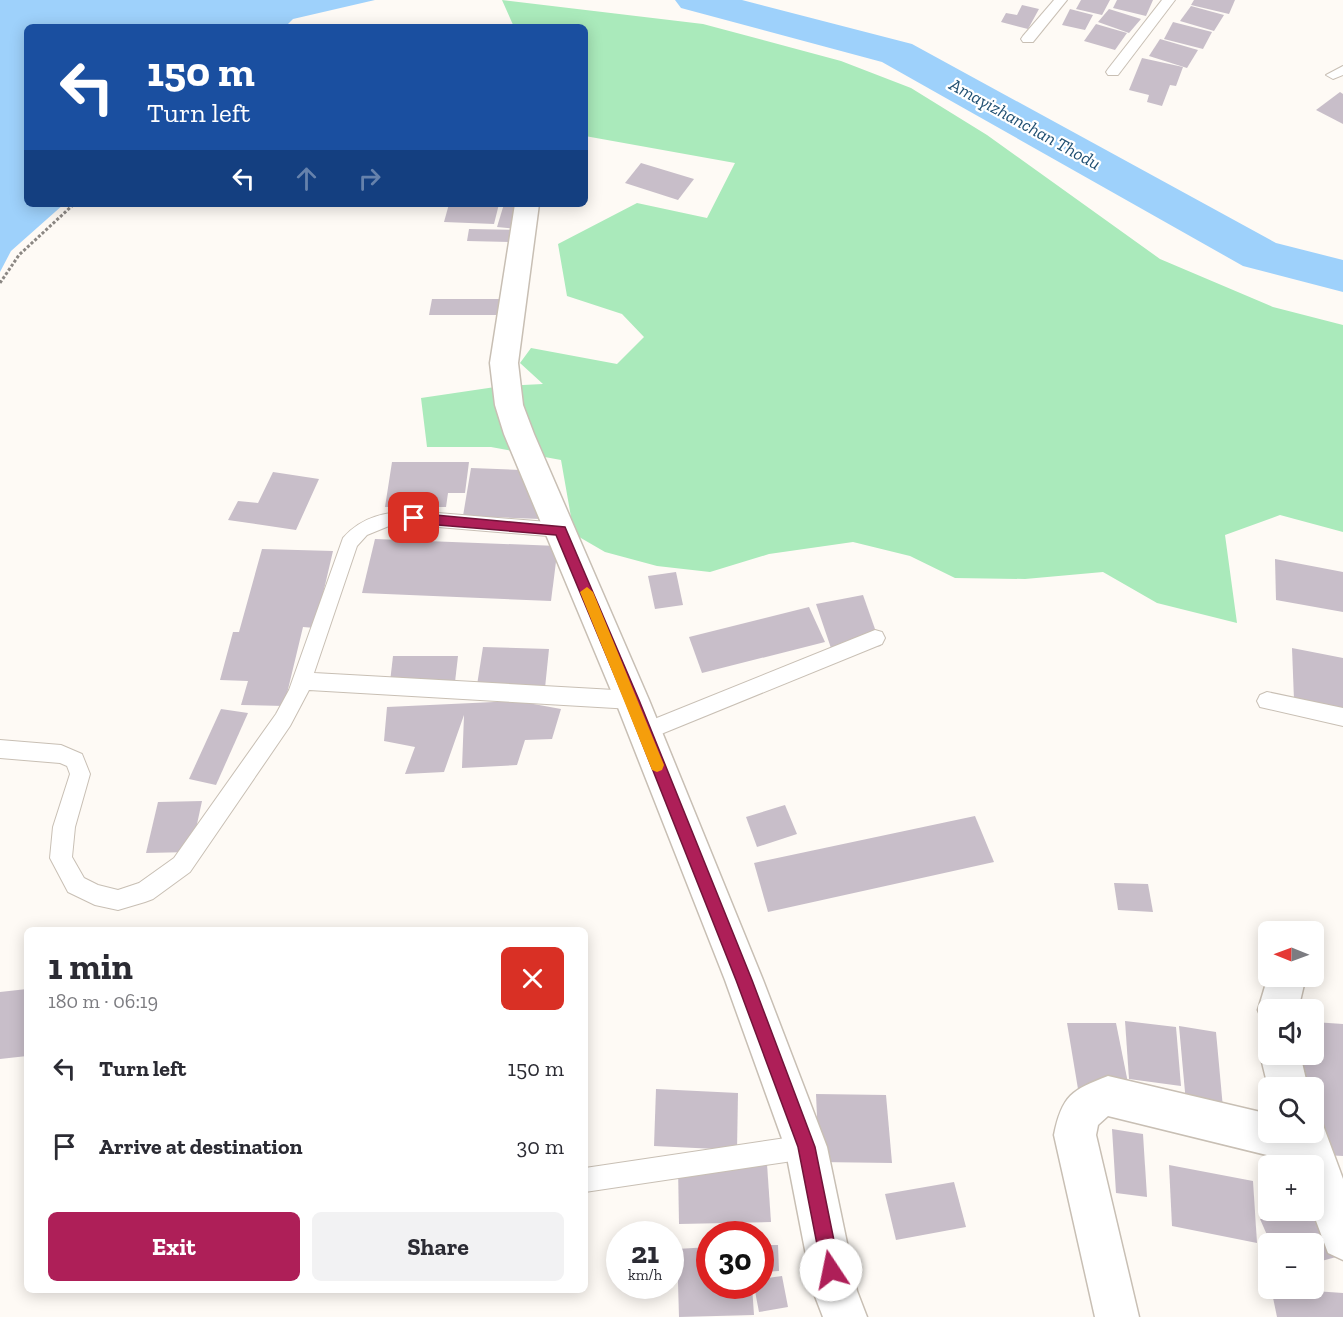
<!DOCTYPE html>
<meta charset="utf-8">
<style>
:root{--surface:#fff;--page:#f2f2f3;--text:#2b2b33;--muted:#7c7c81;--accent:#ae1f58}
body{margin:0;font-family:"Zilla Slab",serif;background:var(--page);color:var(--text);height:100vh;display:flex;flex-direction:column;font-size:22px;white-space:nowrap}
*{box-sizing:border-box;margin:0}
p{font-size:20px;color:var(--muted)}
.icon{flex:none;width:33px;height:33px;fill:none;stroke:currentColor;stroke-width:2;stroke-linecap:round;stroke-linejoin:round}
.map{position:relative;flex:1;overflow:hidden}
.drawer{position:absolute;left:24px;top:927px;width:564px;height:366px;display:flex;flex-direction:column;background:var(--surface);border-radius:9px;box-shadow:0 3px 15px #0003}
.drawer>*{flex:none}
.banner{position:absolute;left:24px;top:24px;width:564px;height:183px;border-radius:9px;box-shadow:0 3px 15px #0003;background:#1a4fa0;color:#fff;overflow:hidden}
.needle{width:39px;rotate:271deg}
.buttons{position:absolute;left:1258px;top:921px;display:grid;gap:12px}
.buttons a{display:grid;place-items:center;width:66px;height:66px;border-radius:9px;background:var(--surface);box-shadow:0 3px 15px #0003;font-size:30px}
.speed{position:absolute;left:606px;top:1221px;display:flex;gap:12px;font-size:30px;font-weight:700;text-align:center}
.speed>*{display:grid;place-content:center;width:78px;height:78px;border-radius:50%;background:var(--surface);box-shadow:0 3px 15px #0003;line-height:1}
.speed small{font-size:15px;font-weight:400}
.speed .limit{border:9px solid #d22;background:#fff;color:#111}
.pin{position:absolute;display:grid;place-items:center;width:51px;height:51px;color:#fff;margin:-26px;border-radius:12px;box-shadow:0 3px 9px #0006}
.me{position:absolute;width:66px;margin:-33px;rotate:349deg;stroke-linejoin:round;filter:drop-shadow(0 0 4px #0008)}
.turn{display:flex;align-items:center;gap:21px;height:126px;padding:0 24px;font-size:27px}
.turn .icon{width:78px;height:78px;stroke-width:2.5}
.turn b{display:block;font-size:42px;line-height:51px}
.lanes{display:flex;align-items:center;height:57px;padding:0 24px;background:#0003;justify-content:center;gap:30px;direction:ltr}
.lanes .off{opacity:.35}
.round{display:grid;place-items:center;flex:none;width:63px;height:63px;border-radius:9px;background:var(--page)}
.head{display:flex;align-items:center;justify-content:space-between;height:102px;padding:0 24px}
h1{font-size:36px;font-weight:700;line-height:45px}
.cta{display:flex;gap:12px;margin-top:auto;padding:12px 24px}
.cta a{flex:1;height:69px;border-radius:9px;background:var(--accent);color:#fff;font-size:24px;font-weight:700;line-height:69px;text-align:center}
.cta a+a{background:var(--page);color:var(--text)}
ul{padding:0;list-style:none}
li{display:flex;align-items:center;gap:18px;height:78px;padding:0 24px}
li div{flex:1}
li b{display:block;font-size:22px}
li em{font-style:normal}
.map>svg:first-child{display:block}
</style>
<div class="map">
<svg width="1343" height="1317" viewBox="0 0 1343 1317">
<rect width="100%" height="100%" fill="#fefaf5"/>
<polygon fill="#aaeabb" points="502,0 703,24 841,61 911,88 987,135 1160,259 1273,307 1343,325 1343,532 1280,515 1225,535 1237,623 1157,603 1103,572 1025,579 955,578 910,556 853,542 769,554 710,572 657,566 605,552 574,534 561,460 491,447 427,447 421,398 502,386 543,384 520,363 531,348 617,364 644,337 622,314 567,296 558,244 637,203 707,218 735,163 585,136 585,27 514,27"/>
<polygon fill="#9ed1fb" points="0,0 375,0 293,19 285,27 27,27 27,204 64,204 11,251 0,272"/>
<g fill="none" stroke-linecap="round" stroke-linejoin="round">
<polygon fill="#9ed1fb" fill-rule="evenodd" points="675,0 742,0 912,44 1276,243 1343,260 1343,292 1243,266 882,62 681,8"/>
</g>
<g fill="#c8bec9">
<polygon points="1081,0 1110,0 1102,15 1076,9"/>
<polygon points="1117,0 1153,0 1146,16 1113,8"/>
<polygon points="1194,0 1235,0 1229,14 1191,5"/>
<polygon points="1022,5 1039,9 1028,29 1001,22 1006,13 1017,15"/>
<polygon points="1191,6 1224,15 1214,31 1180,21"/>
<polygon points="1070,9 1093,15 1085,30 1062,25"/>
<polygon points="1109,9 1141,19 1129,33 1098,22"/>
<polygon points="1173,22 1212,32 1203,49 1164,39"/>
<polygon points="1096,24 1127,33 1115,50 1084,41"/>
<polygon points="1160,39 1198,50 1187,68 1149,56"/>
<polygon points="1142,58 1183,67 1176,86 1170,85 1162,106 1147,102 1149,95 1129,90"/>
<polygon points="1340,92 1343,94 1343,124 1316,110"/>
<polygon points="641,163 694,179 678,200 625,183"/>
<polygon points="449,204 499,204 494,224 444,222"/>
<polygon points="504,204 525,204 517,229 497,227"/>
<polygon points="469,229 518,230 516,242 467,241"/>
<polygon points="432,299 501,299 500,315 429,315"/>
<polygon points="392,462 469,462 465,493 448,493 446,507 385,507"/>
<polygon points="471,468 547,471 540,519 463,516"/>
<polygon points="273,472 319,479 296,530 228,520 238,501 258,503"/>
<polygon points="375,539 558,546 551,601 362,593"/>
<polygon points="262,549 333,551 315,628 303,627 284,706 241,705 248,681 220,680 233,632 239,632"/>
<polygon points="1275,559 1343,572 1343,612 1276,600"/>
<polygon points="676,572 683,605 655,609 648,576"/>
<polygon points="863,595 881,646 833,654 816,604"/>
<polygon points="809,607 825,642 702,673 689,637"/>
<polygon points="483,647 549,649 545,688 477,685"/>
<polygon points="1292,648 1343,658 1343,710 1294,700"/>
<polygon points="393,656 458,656 455,682 390,682"/>
<polygon points="517,701 561,709 552,739 525,740 517,765 462,768 464,715 444,772 405,774 415,747 384,741 387,707"/>
<polygon points="221,709 248,713 216,785 189,779"/>
<polygon points="202,801 191,852 146,853 158,802"/>
<polygon points="785,805 797,834 757,847 746,817"/>
<polygon points="975,816 994,862 768,912 754,863"/>
<polygon points="1114,883 1148,884 1153,912 1118,910"/>
<polygon points="27,989 27,1056 0,1059 0,992"/>
<polygon points="1125,1021 1176,1027 1181,1086 1129,1079"/>
<polygon points="1314,1022 1343,1024 1343,1156 1324,1155 1314,1119 1314,1088 1300,1088 1293,1054 1314,1054"/>
<polygon points="1067,1023 1116,1023 1129,1088 1078,1089"/>
<polygon points="1179,1026 1216,1032 1223,1108 1186,1103"/>
<polygon points="656,1089 738,1093 737,1150 654,1146"/>
<polygon points="816,1094 886,1095 892,1163 819,1162"/>
<polygon points="1112,1129 1143,1134 1147,1197 1116,1193"/>
<polygon points="767,1164 771,1222 679,1224 678,1166"/>
<polygon points="1169,1165 1253,1181 1257,1243 1172,1226"/>
<polygon points="954,1182 966,1227 896,1240 885,1194"/>
<polygon points="1314,1205 1340,1256 1314,1263 1314,1244 1271,1244 1260,1219 1293,1210 1314,1210"/>
<polygon points="760,1245 778,1245 779,1271 760,1272"/>
<polygon points="710,1247 710,1286 752,1286 754,1315 679,1317 677,1249"/>
<polygon points="782,1276 788,1307 759,1312 754,1286 760,1286 760,1279"/>
<polygon points="1271,1288 1343,1293 1343,1317 1277,1317"/>
</g>
<g fill="none" stroke-linecap="round" stroke-linejoin="round">
<defs>
<g id="lane">
<polygon points="1054,0 1067,0 1033,42 1023,42 1021,39 1023,36"/>
<polygon points="1162,0 1175,0 1118,75 1108,75 1106,72 1108,69"/>
<polygon points="1343,66 1343,75 1333,79 1326,75"/>
<path d="M414,511l146,12 6,2 3,5 -3,5 -6,2 -146,-12 -25,1 -22,9 -10,11 -43,127 318,18 7,3 3,6 -3,6 -7,3 -323,-19 -19,36 -100,146 -37,27 -8,3 -27,8 -23,-5 -27,-13 -18,-34 3,-31 17,-53 -3,-8 -7,-3 -60,-5v-18l61,5 21,9 8,20 -15,53 -3,30 12,21 14,7 20,5 21,-7 35,-25 102,-144 13,-24 54,-152c19,-22 43,-26 71,-27z"/>
<polygon points="875,630 882,632 885,638 882,644 644,741 637,738 634,732 637,726"/>
<polygon points="1267,692 1343,708 1343,726 1260,707 1257,701 1260,695"/>
<polygon points="806,1135 815,1138 818,1147 815,1156 806,1159 585,1192 585,1168"/>
</g>
<g id="street">
<polygon points="515,204 539,204 518,363 523,405 534,434 649,700 763,980 827,1147 857,1291 867,1317 823,1317 813,1291 785,1147 725,980 615,700 504,434 495,405 490,363"/>
<polygon points="1269,973 1269,976 1306,976 1298,1010 1269,1010 1269,1026 1264,1024 1258,1010"/>
<polygon points="1269,1039 1269,1054 1300,1054 1308,1088 1269,1088 1269,1091 1260,1054 1266,1040"/>
<path d="M1108,1076l161,38v18h45v-17l6,2 23,62v81l-15,-7 -16,-43h2v-44h-18l-1,-4 -187,-46 -10,9 -2,10 43,182h-44l-41,-182c8,-40 18,-45 54,-59z"/>
</g>
</defs>
<use href="#lane" stroke="#c8bfb4" stroke-width="2"/>
<use href="#street" stroke="#c8bfb4" stroke-width="3"/>
<polyline stroke="#8b8783" stroke-width="3" stroke-dasharray="3 2" stroke-linecap="butt" points="0,283 19,255 74,204"/>
<use href="#lane" fill="#fff" fill-rule="evenodd"/>
<use href="#street" fill="#fff" fill-rule="evenodd"/>
</g>
<polygon fill="#ae1f58" stroke="#711439" stroke-width="1.5" points="414,513 565,527 639,700 752,980 815,1147 840,1270 837,1277 831,1279 825,1277 822,1270 798,1147 736,980 625,700 556,535 414,523 408,518"/>
<polygon fill="#f59e0b" points="587,587 593,592 664,765 662,770 657,772 652,770 650,765 580,592"/>
<g text-anchor="middle" stroke-width="4.5" stroke-linejoin="round" paint-order="stroke">
<g font-size="18" font-style="italic" fill="#1e4e71" stroke="#fff">
<text transform="translate(1025 124) rotate(29)" y="6">Amayizhanchan Thodu</text>
</g>
</g>
</svg>
<div class="buttons">
<a><svg class="needle" viewBox="-14 -14 28 28"><path d="M0-13l5 13h-10z" fill="#e53935"/><path d="M0 13l5-13h-10z" fill="#7c7c81"/></svg></a>
<a><svg class="icon" aria-label="sound" viewBox="0 0 24 24"><path d="M4 9h4l5-4v14l-5-4H4zM17 9q2 3 0 6"/></svg></a>
<a><svg class="icon" aria-label="search" viewBox="0 0 24 24"><circle cx="10" cy="10" r="6"/><path d="M15 15l6 6"/></svg></a>
<a>+</a>
<a>−</a>
</div>
<div class="speed"><div>21<small>km/h</small></div><div class="limit">30</div></div>
<div class="pin" style="left:414px;top:518px;background:#d93025"><svg class="icon" aria-label="arrive" viewBox="0 0 24 24"><path d="M6 21V4h12l-3 4 3 4H6"/></svg></div>
<svg class="me" style="left:831px;top:1270px" viewBox="-20 -20 40 40"><circle r="19" fill="#fff"/><path d="M0-13L10 11 0 6-10 11z" fill="#ae1f58"/></svg>
<div class="banner">
<div class="turn"><svg class="icon" aria-label="left" viewBox="0 0 24 24"><path d="M17 20v-9H6M10 6l-5 5 5 5"/></svg><div><b>150 m</b>Turn left</div></div>
<div class="lanes"><svg class="icon" aria-label="left" viewBox="0 0 24 24"><path d="M17 20v-9H6M10 6l-5 5 5 5"/></svg><svg class="icon off" aria-label="ahead" viewBox="0 0 24 24"><path d="M12 20V5M6 11l6-6 6 6"/></svg><svg class="icon off" aria-label="right" viewBox="0 0 24 24"><path d="M7 20v-9h11M14 6l5 5-5 5"/></svg></div>
</div>
<section class="drawer">
<div class="head"><div><h1>1 min</h1><p>180 m · 06:19</p></div><a class="round" style="background:#d93025;color:#fff"><svg class="icon" aria-label="close" viewBox="0 0 24 24"><path d="M6 6l12 12M18 6L6 18"/></svg></a></div>
<ul>
<li><svg class="icon" aria-label="left" viewBox="0 0 24 24"><path d="M17 20v-9H6M10 6l-5 5 5 5"/></svg><div><b>Turn left</b></div><em>150 m</em></li>
<li><svg class="icon" aria-label="arrive" viewBox="0 0 24 24"><path d="M6 21V4h12l-3 4 3 4H6"/></svg><div><b>Arrive at destination</b></div><em>30 m</em></li>
</ul>
<div class="cta"><a>Exit</a><a>Share</a></div>
</section>
</div>
